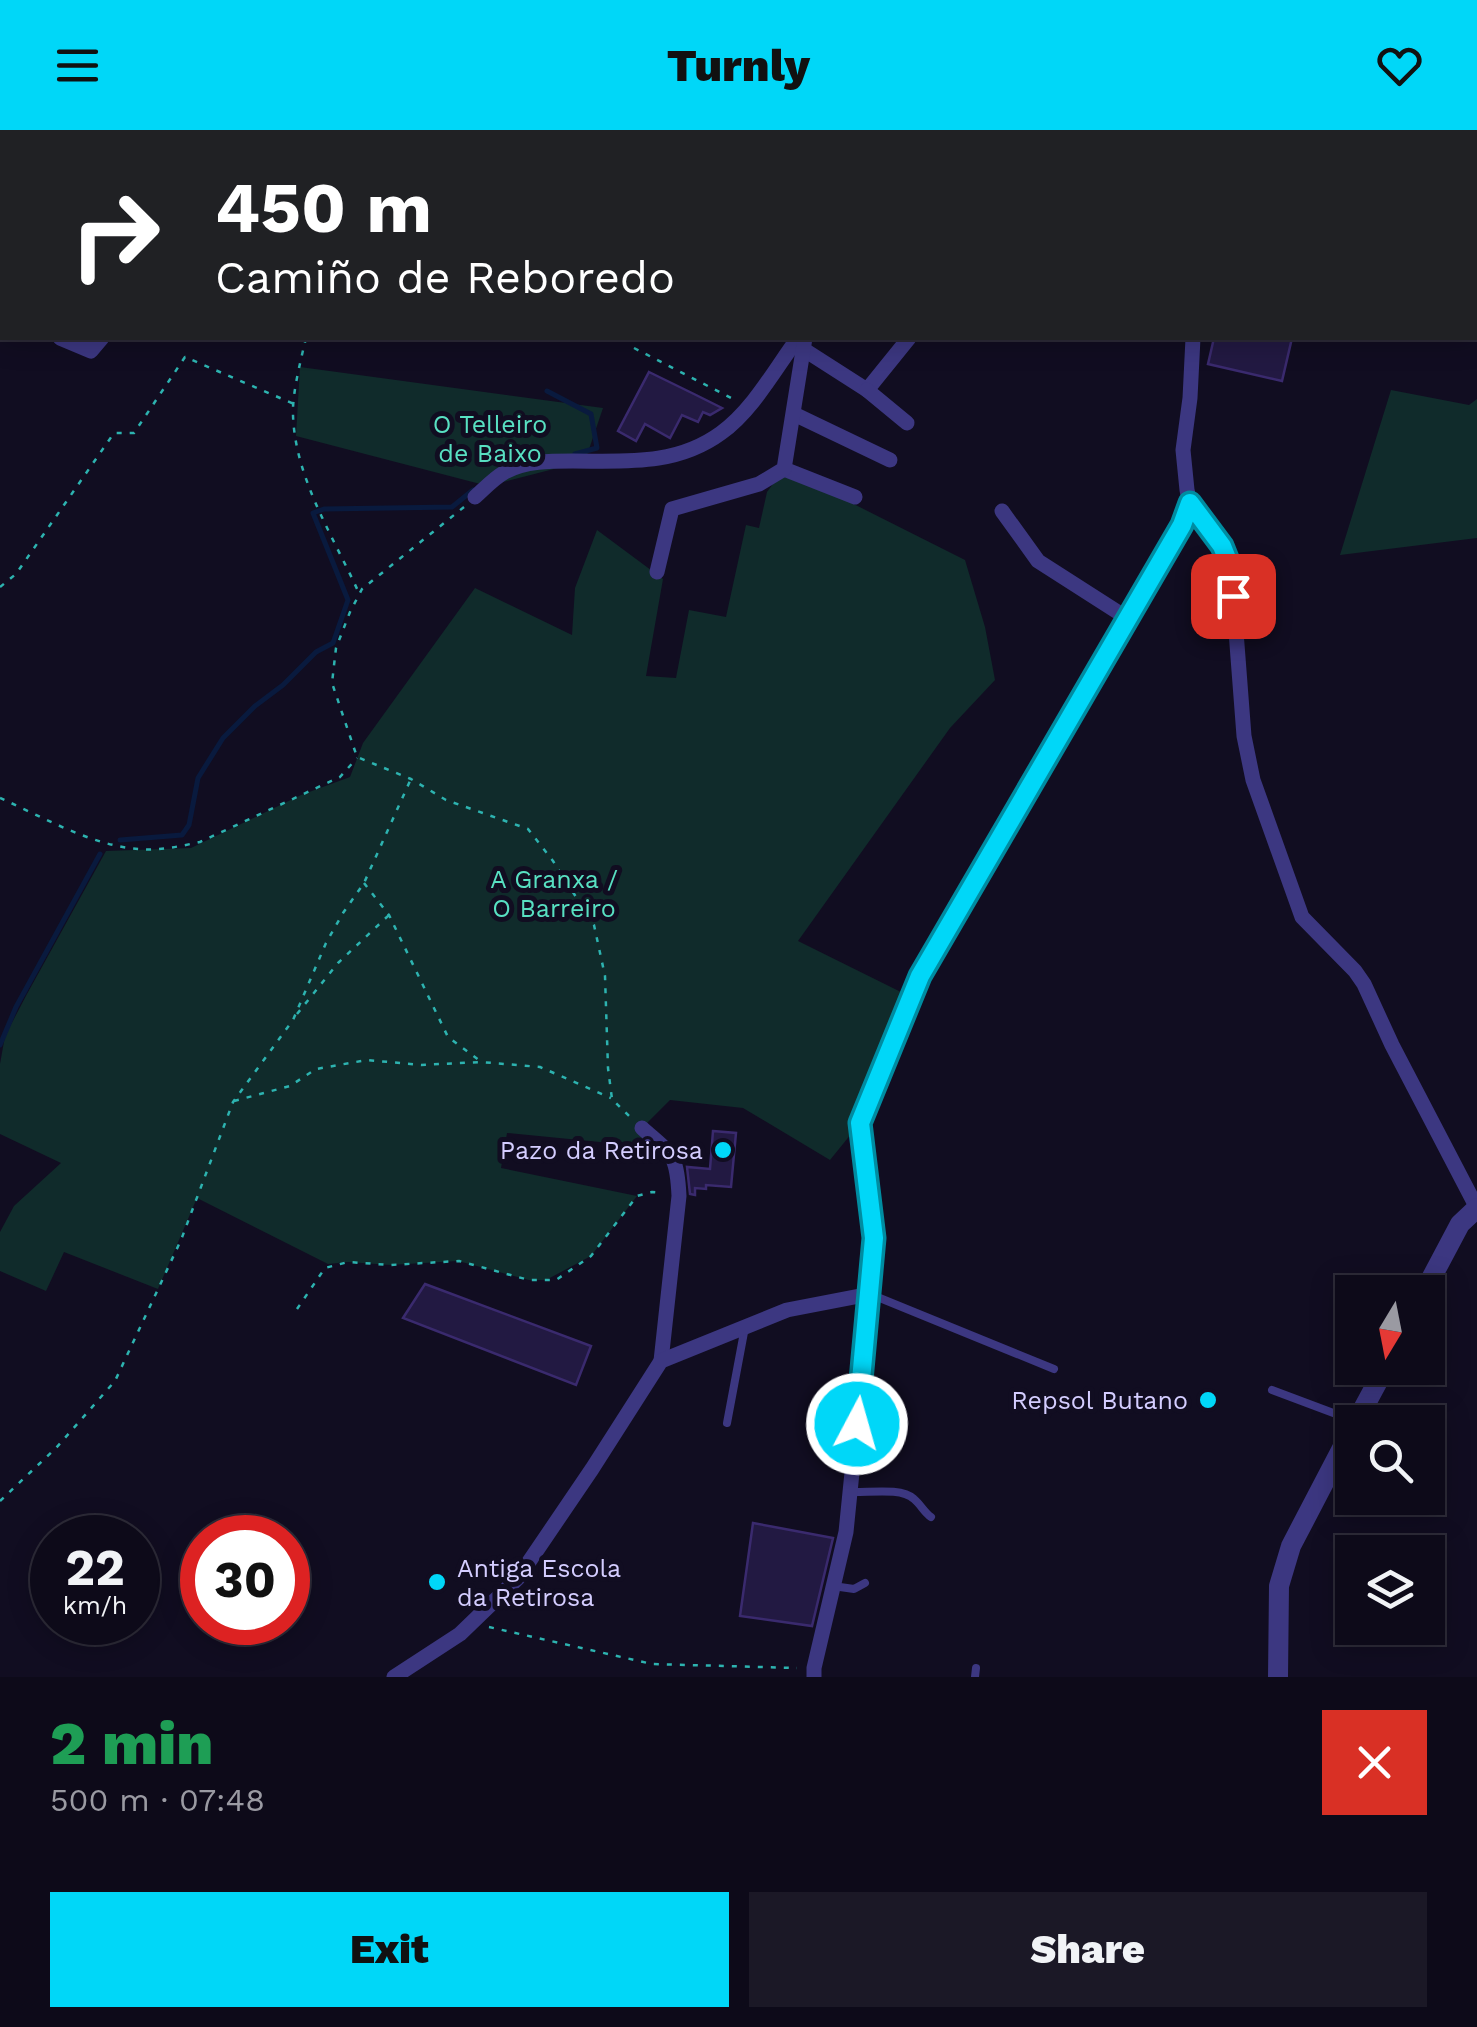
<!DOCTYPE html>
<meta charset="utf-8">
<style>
:root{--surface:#0d0a19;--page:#1b1826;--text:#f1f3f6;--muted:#9a9aa2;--line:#2d2b38;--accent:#00d7f8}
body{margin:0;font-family:"Work Sans",sans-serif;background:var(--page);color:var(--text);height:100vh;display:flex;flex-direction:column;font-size:38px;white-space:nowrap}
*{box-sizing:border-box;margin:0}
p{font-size:32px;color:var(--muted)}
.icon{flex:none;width:55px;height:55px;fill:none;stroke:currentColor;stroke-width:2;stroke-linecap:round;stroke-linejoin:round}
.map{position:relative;height:1547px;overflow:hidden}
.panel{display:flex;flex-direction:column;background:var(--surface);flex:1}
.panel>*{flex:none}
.guide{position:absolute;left:0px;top:0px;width:1478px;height:210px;box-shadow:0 5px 25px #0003,0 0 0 2px var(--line);background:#202124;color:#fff;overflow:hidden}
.needle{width:65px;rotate:190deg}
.fabs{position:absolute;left:1335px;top:1145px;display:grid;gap:20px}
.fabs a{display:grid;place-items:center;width:110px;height:110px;border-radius:0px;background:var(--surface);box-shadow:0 5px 25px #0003,0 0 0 2px var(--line);font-size:50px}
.speed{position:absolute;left:30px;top:1385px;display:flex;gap:20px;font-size:50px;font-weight:700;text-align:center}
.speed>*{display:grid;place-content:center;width:130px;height:130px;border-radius:50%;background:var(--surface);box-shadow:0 5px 25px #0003,0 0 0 2px var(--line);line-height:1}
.speed small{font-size:25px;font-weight:400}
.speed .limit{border:15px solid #d22;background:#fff;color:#111}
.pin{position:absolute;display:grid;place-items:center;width:85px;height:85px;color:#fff;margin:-42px;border-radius:20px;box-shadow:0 5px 15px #0006}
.me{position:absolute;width:110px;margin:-55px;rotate:6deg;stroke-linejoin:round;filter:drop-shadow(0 0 8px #0008)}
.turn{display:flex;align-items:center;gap:35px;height:210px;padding:0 50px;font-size:45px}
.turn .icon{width:130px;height:130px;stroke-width:2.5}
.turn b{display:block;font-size:70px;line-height:85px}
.round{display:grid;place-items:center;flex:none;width:105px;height:105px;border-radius:0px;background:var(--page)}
.summary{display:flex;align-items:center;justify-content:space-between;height:170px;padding:0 50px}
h1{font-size:60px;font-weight:800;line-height:75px;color:#1e9e55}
.primary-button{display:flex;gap:20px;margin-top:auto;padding:20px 50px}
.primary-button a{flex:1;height:115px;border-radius:0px;background:var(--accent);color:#111;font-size:40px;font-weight:800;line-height:115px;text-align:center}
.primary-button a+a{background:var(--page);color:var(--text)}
header{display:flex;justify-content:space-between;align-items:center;height:130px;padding:0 50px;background:var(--accent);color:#111;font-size:45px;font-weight:800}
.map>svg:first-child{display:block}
</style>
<header><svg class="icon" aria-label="menu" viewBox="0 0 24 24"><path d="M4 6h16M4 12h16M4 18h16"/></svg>Turnly<svg class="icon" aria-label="heart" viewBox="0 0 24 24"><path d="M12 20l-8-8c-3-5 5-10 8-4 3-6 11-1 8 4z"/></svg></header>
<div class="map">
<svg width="1477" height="1547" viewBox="0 0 1477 1547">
<rect width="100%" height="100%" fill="#110d21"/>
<g fill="#102b2b">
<polygon points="300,237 603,278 585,331 488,356 296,306"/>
<polygon points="1391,260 1469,275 1477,269 1477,408 1340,425"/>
<polygon points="784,339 965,430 985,497 995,550 950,598 798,811 911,867 860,993 830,1030 743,978 670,970 642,998 651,1017 507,1003 501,1038 637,1066 591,1126 546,1150 529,1150 458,1131 390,1135 348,1132 328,1134 197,1068 158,1159 64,1122 46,1161 0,1141 0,1102 14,1076 61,1033 0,1004 0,934 5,906 27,864 106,721 191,718 301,665 350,647 363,613 475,458 572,505 575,458 597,400 663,449 646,546 676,548 689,480 726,487 746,395 759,398 767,362"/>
</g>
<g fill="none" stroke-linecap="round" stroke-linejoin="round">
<g stroke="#091a3e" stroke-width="5">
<polyline points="547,261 591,284 597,318 575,324"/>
<polyline points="120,710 182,705 189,695 198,648 223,608 255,576 283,555 316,522 333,513 348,470 313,383 324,379 452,377 473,360"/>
<polyline points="0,915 16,877 100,724"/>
</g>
</g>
<g fill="#221942" stroke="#3a2a6e" stroke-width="2.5">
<polygon points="1214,208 1292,208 1282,251 1208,234"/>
<polygon points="649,242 696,265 722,278 710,285 703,282 698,292 682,285 670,308 645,294 636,311 618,301"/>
<polygon points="713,1001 736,1003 731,1057 706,1055 706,1059 695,1058 695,1065 690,1064 687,1037 710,1039"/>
<polygon points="425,1154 591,1216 576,1255 403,1188"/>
<polygon points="753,1393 833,1408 812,1496 740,1486"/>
</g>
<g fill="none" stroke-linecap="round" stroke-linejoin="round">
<g stroke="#2db3b0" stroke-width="2.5" stroke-dasharray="5 8" stroke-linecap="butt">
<path d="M306,208c-5,21 -14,56 -13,77 2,63 40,121 65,176"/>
<polyline points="634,218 733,269"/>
<polyline points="464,377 362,459 350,482 336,518 332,553 357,627 411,649 446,670 528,699 553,731 594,795 605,846 608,938 612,969 630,987"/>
<polyline points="0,457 16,444 114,303 134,303 185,227 294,274"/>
<path d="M0,668c43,19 92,48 139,51 20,2 42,-3 61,-7l140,-65 17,-19"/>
<polyline points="364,753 389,785 448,907 480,931"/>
<polyline points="297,884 338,833 389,785"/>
<polyline points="234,971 290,956 316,939 367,930 421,935 481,932 540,937 611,968"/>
<polyline points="297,1179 325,1138 348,1132 390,1135 459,1131 529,1150 556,1150 591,1126 637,1066 652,1062 663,1063"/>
<polyline points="0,1371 56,1318 115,1251 181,1110 233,972 293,890 326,813 343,783 364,753 410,651"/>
<polyline points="489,1497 652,1534 797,1538"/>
</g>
<g stroke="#3c3781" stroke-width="8">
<polyline points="1304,0 1307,2"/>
<polyline points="870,1164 1054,1239"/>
<polyline points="1272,1260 1352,1290"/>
<polyline points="727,1293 745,1197"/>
<path d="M850,1362c18,1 51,-5 64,7 7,6 10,13 17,18"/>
<polyline points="833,1456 854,1459 865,1453"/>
<polyline points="975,1547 976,1538"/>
</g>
<g stroke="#3c3781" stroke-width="15">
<polyline points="128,0 133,2"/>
<polyline points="294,0 295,2"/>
<polyline points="1358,0 1358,2"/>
<polyline points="773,2 775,0"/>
<polyline points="934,2 936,0"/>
<polyline points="1203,2 1203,0"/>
<polyline points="0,64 2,65"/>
<polyline points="1475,94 1477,89"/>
<polyline points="1475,106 1477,106"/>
<polyline points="1475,149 1477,142"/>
<polyline points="0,182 2,184"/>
<polyline points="60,208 91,221 102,208"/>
<polyline points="1193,208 1190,268 1183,320 1187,360 1190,373 1222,416 1231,436 1244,606 1253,650 1302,787 1355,841 1364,854 1392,915 1477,1078"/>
<polyline points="803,219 867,260 909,208"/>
<polyline points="867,260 907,293"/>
<polyline points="794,284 890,330"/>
<polyline points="784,339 855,367"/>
<path d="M475,367c9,-8 19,-19 30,-25 20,-11 46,-11 68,-11 52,0 103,5 148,-28 32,-23 54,-64 77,-95"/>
<polyline points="1002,381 1038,431 1127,488"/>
<polyline points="657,442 672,379 759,354 784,339 805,208"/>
<path d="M642,998c30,27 35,25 37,68l-18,165"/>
<polyline points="394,1547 460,1504 518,1448 592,1339 661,1231 787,1180 870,1164"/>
<polyline points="814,1547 814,1538 846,1402 870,1164 875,1108 860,993 920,846 1181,395 1190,373"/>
</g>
<g stroke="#3c3781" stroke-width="20">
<polyline points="1424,1162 1460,1094 1477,1078"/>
<polyline points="1356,1292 1385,1238"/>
<polyline points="1278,1547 1279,1456 1291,1416 1352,1299"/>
</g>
</g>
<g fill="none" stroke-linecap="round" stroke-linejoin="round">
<defs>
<polyline id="route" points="857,1294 874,1108 860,993 920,846 1182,395 1190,373 1222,416 1230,436 1233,466"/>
</defs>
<use href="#route" stroke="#008ca1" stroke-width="25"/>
<use href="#route" stroke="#00d7f8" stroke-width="18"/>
</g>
<g fill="#00d7f8" stroke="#110d21" stroke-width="4">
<circle cx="723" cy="1020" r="10"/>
<circle cx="1208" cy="1270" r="10"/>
<circle cx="437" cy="1452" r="10"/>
</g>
<g text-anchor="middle" stroke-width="10" stroke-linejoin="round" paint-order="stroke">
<g font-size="25" fill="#58e0c2" stroke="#110d21">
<text x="490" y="303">O Telleiro<tspan x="490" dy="29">de Baixo</tspan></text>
<text x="554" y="758">A Granxa /<tspan x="554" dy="29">O Barreiro</tspan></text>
</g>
<g font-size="25" fill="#d4cdff" stroke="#110d21" text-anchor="end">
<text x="703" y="1029">Pazo da Retirosa</text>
<text x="1188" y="1279">Repsol Butano</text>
<text x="457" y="1447" text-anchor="start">Antiga Escola<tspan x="457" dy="29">da Retirosa</tspan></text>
</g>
</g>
</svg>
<div class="fabs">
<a><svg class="needle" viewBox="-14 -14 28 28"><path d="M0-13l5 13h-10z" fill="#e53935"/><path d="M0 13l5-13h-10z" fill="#9a9aa2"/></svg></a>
<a><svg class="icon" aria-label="search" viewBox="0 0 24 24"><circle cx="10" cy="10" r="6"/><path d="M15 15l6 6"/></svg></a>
<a><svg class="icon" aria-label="layers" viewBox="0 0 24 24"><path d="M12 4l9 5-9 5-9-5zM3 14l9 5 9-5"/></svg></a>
</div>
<div class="speed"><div>22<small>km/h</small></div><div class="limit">30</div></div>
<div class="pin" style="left:1233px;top:466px;background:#d93025"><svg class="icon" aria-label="arrive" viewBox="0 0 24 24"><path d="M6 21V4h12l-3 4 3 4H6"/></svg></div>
<svg class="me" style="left:857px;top:1294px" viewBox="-20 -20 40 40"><circle r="17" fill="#00d7f8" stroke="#fff" stroke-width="3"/><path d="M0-11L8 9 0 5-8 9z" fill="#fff"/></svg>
<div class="guide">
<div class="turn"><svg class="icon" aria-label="right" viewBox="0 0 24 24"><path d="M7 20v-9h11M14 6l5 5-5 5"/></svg><div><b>450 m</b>Camiño de Reboredo</div></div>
</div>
</div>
<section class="panel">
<div class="summary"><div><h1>2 min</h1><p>500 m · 07:48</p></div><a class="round" style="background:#d93025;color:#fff"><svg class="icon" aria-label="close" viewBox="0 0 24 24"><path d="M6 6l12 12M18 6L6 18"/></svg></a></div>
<div class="primary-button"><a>Exit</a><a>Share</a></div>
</section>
